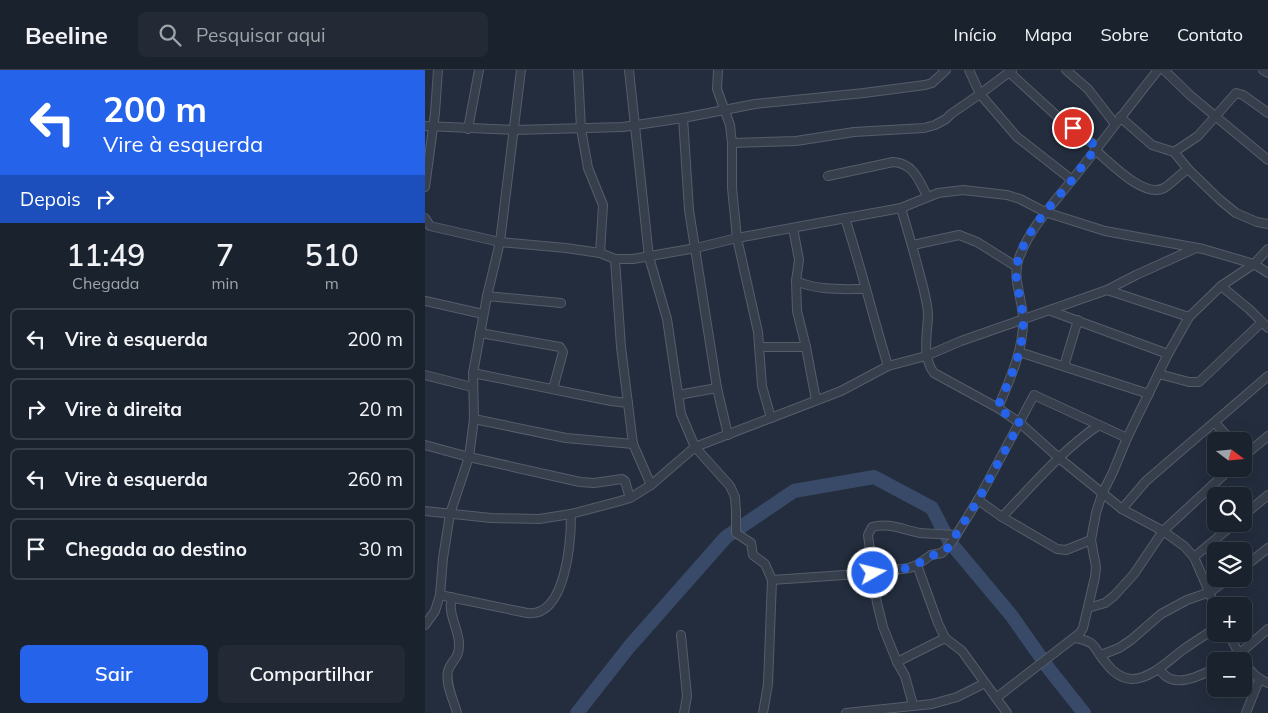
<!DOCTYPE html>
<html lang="pt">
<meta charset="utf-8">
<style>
:root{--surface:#1a222e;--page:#232a36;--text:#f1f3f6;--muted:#9fa4aa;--line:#383f4a;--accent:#2563eb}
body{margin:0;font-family:Mulish,sans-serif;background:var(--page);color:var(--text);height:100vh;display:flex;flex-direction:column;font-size:19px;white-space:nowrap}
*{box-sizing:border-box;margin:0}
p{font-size:16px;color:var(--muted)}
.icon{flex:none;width:28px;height:28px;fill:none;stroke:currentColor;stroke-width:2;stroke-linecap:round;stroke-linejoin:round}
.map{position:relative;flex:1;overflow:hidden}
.details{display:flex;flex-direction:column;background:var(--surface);width:425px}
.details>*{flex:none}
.guide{background:#2563eb;color:#fff;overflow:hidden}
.needle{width:32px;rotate:106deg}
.buttons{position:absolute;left:782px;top:362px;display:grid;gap:10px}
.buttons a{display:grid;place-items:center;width:45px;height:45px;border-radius:8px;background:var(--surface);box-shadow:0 5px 20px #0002,0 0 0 1px var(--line);font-size:25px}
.pin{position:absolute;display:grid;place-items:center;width:42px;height:42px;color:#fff;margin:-21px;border:2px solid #fff;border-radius:50%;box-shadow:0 1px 5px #0007}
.me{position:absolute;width:55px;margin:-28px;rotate:82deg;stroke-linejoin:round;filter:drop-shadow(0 0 4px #0008)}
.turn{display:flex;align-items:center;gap:18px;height:105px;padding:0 20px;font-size:22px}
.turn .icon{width:65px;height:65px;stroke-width:2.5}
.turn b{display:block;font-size:35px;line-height:42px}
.then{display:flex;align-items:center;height:48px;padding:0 20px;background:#0003;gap:10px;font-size:19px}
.eta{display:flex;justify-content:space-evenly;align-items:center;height:85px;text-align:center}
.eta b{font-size:30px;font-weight:600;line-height:35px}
.action{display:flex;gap:10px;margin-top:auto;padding:10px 20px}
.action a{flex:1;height:58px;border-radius:8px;background:var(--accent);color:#fff;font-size:20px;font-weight:600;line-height:58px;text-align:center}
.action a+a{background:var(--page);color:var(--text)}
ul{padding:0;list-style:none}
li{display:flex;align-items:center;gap:15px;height:62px;margin:0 10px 8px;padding:0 10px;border:2px solid var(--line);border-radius:8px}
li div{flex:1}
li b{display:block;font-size:19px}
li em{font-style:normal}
header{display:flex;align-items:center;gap:30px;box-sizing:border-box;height:70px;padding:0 25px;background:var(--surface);border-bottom:1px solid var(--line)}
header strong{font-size:24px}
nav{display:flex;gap:28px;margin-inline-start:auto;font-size:18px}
.search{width:350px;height:45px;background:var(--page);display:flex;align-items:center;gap:12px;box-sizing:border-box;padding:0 18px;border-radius:8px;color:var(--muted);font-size:19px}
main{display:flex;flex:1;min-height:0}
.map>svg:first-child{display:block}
</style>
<header>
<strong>Beeline</strong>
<div class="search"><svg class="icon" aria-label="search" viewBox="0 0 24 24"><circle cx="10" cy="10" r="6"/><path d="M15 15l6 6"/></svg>Pesquisar aqui</div>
<nav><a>Início</a><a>Mapa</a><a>Sobre</a><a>Contato</a></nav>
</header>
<main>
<section class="details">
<div class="guide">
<div class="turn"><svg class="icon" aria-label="left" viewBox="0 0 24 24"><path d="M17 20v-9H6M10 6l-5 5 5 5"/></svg><div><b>200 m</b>Vire à esquerda</div></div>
<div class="then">Depois<svg class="icon" aria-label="right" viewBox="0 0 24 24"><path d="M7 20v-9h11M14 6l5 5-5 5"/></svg></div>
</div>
<div class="eta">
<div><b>11:49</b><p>Chegada</p></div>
<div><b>7</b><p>min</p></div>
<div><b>510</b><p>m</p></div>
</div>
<ul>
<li><svg class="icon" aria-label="left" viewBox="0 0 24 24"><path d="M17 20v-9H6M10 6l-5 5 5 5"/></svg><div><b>Vire à esquerda</b></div><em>200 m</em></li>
<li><svg class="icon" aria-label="right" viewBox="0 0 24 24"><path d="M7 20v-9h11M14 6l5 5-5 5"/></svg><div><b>Vire à direita</b></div><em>20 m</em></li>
<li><svg class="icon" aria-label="left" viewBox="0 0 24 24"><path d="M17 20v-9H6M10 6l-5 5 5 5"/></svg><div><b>Vire à esquerda</b></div><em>260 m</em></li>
<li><svg class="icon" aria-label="arrive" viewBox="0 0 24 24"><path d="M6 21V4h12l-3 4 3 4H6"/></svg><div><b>Chegada ao destino</b></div><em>30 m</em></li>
</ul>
<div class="action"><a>Sair</a><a>Compartilhar</a></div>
</section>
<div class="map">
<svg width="843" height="643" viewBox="0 0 843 643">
<rect width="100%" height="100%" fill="#232d3d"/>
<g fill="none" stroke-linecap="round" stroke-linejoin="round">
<polyline stroke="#384a67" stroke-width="14" points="152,643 204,577 301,467 369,421 449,407 507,438 524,471 586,545 624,599 659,643"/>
<defs>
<g id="minor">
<polyline points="153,0 156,59 163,98 178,135 175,183"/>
<polyline points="204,0 224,187 242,249 256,344 270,377 305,416 310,427 311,441 311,463 326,473 328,485 340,494 347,510 343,614 338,643"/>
<polyline points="293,0 292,19 305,55 307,73 307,118 312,168 333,262 337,316 346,348"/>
<polyline points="544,0 555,24 592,67 647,110"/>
<polyline points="641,0 663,19 690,54"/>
<polyline points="739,0 766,26 843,90"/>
<polyline points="838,0 843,3"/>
<polyline points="584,2 633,47 672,77"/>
<polyline points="695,47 727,75 749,82 763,99 795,130 811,143 832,152 843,154"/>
<polyline points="258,48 264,140 292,318 303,365"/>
<polyline points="0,56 90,60 198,57 258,48 330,34 439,23 500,15 507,13 521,0"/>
<polyline points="43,59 54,0"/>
<polyline points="307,73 371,71 429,62 499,58 510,55 521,49 526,44 555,24 587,0"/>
<path d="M670,80c15,12 49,49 69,38 7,-4 16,-14 24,-19"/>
<polyline points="749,82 773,66 811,23 818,25 843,43"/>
<path d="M403,106l65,-14c20,1 26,18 34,34"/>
<polyline points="0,117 10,43 13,0"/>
<path d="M476,138c7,24 14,47 20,71 3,11 6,23 7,34 0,20 -7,43 6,60l64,35 22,15 39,35 63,51 41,22 21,15 10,11 22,51"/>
<polyline points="0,148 5,156 75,172 141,178 175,183 190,189 208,189 271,178 312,168 476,138 513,123 538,120 582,125 595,129 620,142 680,161 778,179 829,194 843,203"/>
<path d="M420,148c16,49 28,99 43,148"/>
<polyline points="368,158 374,190 371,211 372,241 381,277 391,330"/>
<polyline points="488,175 534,165 552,172 592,197"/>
<polyline points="190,189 196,277 208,374 226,415"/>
<path d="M371,211c23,10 46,8 70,8"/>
<polyline points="796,216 824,239 843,258"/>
<polyline points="682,220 764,247"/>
<polyline points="62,226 136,233"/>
<polyline points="0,231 58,244"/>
<polyline points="626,241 743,284"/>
<polyline points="55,263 135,277 138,282 128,319"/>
<polyline points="334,277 381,277"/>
<polyline points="594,282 724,324"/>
<polyline points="639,296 653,250"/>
<polyline points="48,303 186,331 203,333"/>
<polyline points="734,304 764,312 774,312 837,252"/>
<polyline points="0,305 47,317"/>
<polyline points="253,325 292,318"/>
<path d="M573,338c11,-27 25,-56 25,-86 1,-21 -12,-43 -4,-64 11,-30 33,-53 53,-78 29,-36 57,-74 86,-110"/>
<polyline points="49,349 141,368 208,374"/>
<polyline points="790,353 807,371"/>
<polyline points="0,375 44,387 155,412 169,413 197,409 200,411 205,428"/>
<polyline points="819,386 843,366"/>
<polyline points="553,430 577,447 632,479 641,480 666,470"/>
<polyline points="697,439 721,411 843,306"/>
<polyline points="0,441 66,448 114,449 146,444 195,431 205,428 226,415 270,377 416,321 463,296 501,286 536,271 682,220 711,205 771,178"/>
<polyline points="819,445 843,425"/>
<path d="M577,447c31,-32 60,-67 97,-92"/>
<polyline points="769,487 809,454"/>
<polyline points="492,495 513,553 520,568 537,581 582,643"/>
<polyline points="819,497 843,478"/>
<polyline points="347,510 448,503 484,498 492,495 506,485 517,483 527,472 553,430 609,325 702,368"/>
<path d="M15,525l87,18c39,5 44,-72 44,-99"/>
<path d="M27,527c-5,16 6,30 7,46 1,16 -8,17 -11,28 -3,13 6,30 9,42"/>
<polyline points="663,538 680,533 689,526 709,504 738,461 805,399"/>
<polyline points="0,555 10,541 15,525 18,488 25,444 44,387 49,349 48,303 62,226 75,172 96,0"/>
<path d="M804,564c9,18 19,42 39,49"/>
<polyline points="256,565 262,626 259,643"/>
<path d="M650,568c24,4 18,11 31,25 6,8 15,15 25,16 19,1 39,-20 53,-30 10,-7 21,-14 32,-21"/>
<polyline points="676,585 694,578 706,570 736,544 762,530 785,522 803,509"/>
<polyline points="802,591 814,584 843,559"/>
<polyline points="472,592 520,568"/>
<path d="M734,599c3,4 6,8 12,10 13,5 34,-5 45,-12"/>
<polyline points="571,628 655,563 658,558 670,507 671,497 666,470 671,443 677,424 688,402 702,368 743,284 764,247 796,216 829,194 843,179"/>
<path d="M488,635l-8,-29 -8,-14 -14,-35 -6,-24 -9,-68 4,-8c16,-5 32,3 48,6 12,1 24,1 36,2"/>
<polyline points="421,643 507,634 532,627 560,613"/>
<polyline points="821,643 834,610"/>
</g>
</defs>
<use href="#minor" stroke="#555d6b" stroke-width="10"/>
<use href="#minor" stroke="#373f4d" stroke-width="8"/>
</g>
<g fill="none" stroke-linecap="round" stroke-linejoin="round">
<path stroke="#2563eb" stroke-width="9" stroke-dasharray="0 16.2" d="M448,503l36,-5 8,-3 9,-8 16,-4 5,-4 31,-49 42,-77 -23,-15c12,-27 27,-57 26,-87 0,-20 -11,-41 -5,-61 9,-31 34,-55 54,-80 8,-11 16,-22 25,-33l-24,-19"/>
</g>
</svg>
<div class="buttons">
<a><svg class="needle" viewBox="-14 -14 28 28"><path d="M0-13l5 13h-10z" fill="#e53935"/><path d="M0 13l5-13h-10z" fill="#9fa4aa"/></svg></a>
<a><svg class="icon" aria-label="search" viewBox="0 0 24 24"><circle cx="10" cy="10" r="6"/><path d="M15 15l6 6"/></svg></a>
<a><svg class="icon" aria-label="layers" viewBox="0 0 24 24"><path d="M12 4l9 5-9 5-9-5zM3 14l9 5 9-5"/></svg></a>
<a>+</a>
<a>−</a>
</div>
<div class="pin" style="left:648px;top:58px;background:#d93025"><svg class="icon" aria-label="arrive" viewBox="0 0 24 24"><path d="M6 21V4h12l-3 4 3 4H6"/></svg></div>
<svg class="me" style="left:448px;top:503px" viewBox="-20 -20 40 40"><circle r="17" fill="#2563eb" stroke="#fff" stroke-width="3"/><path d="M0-11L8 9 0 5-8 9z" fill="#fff"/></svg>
</div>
</main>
